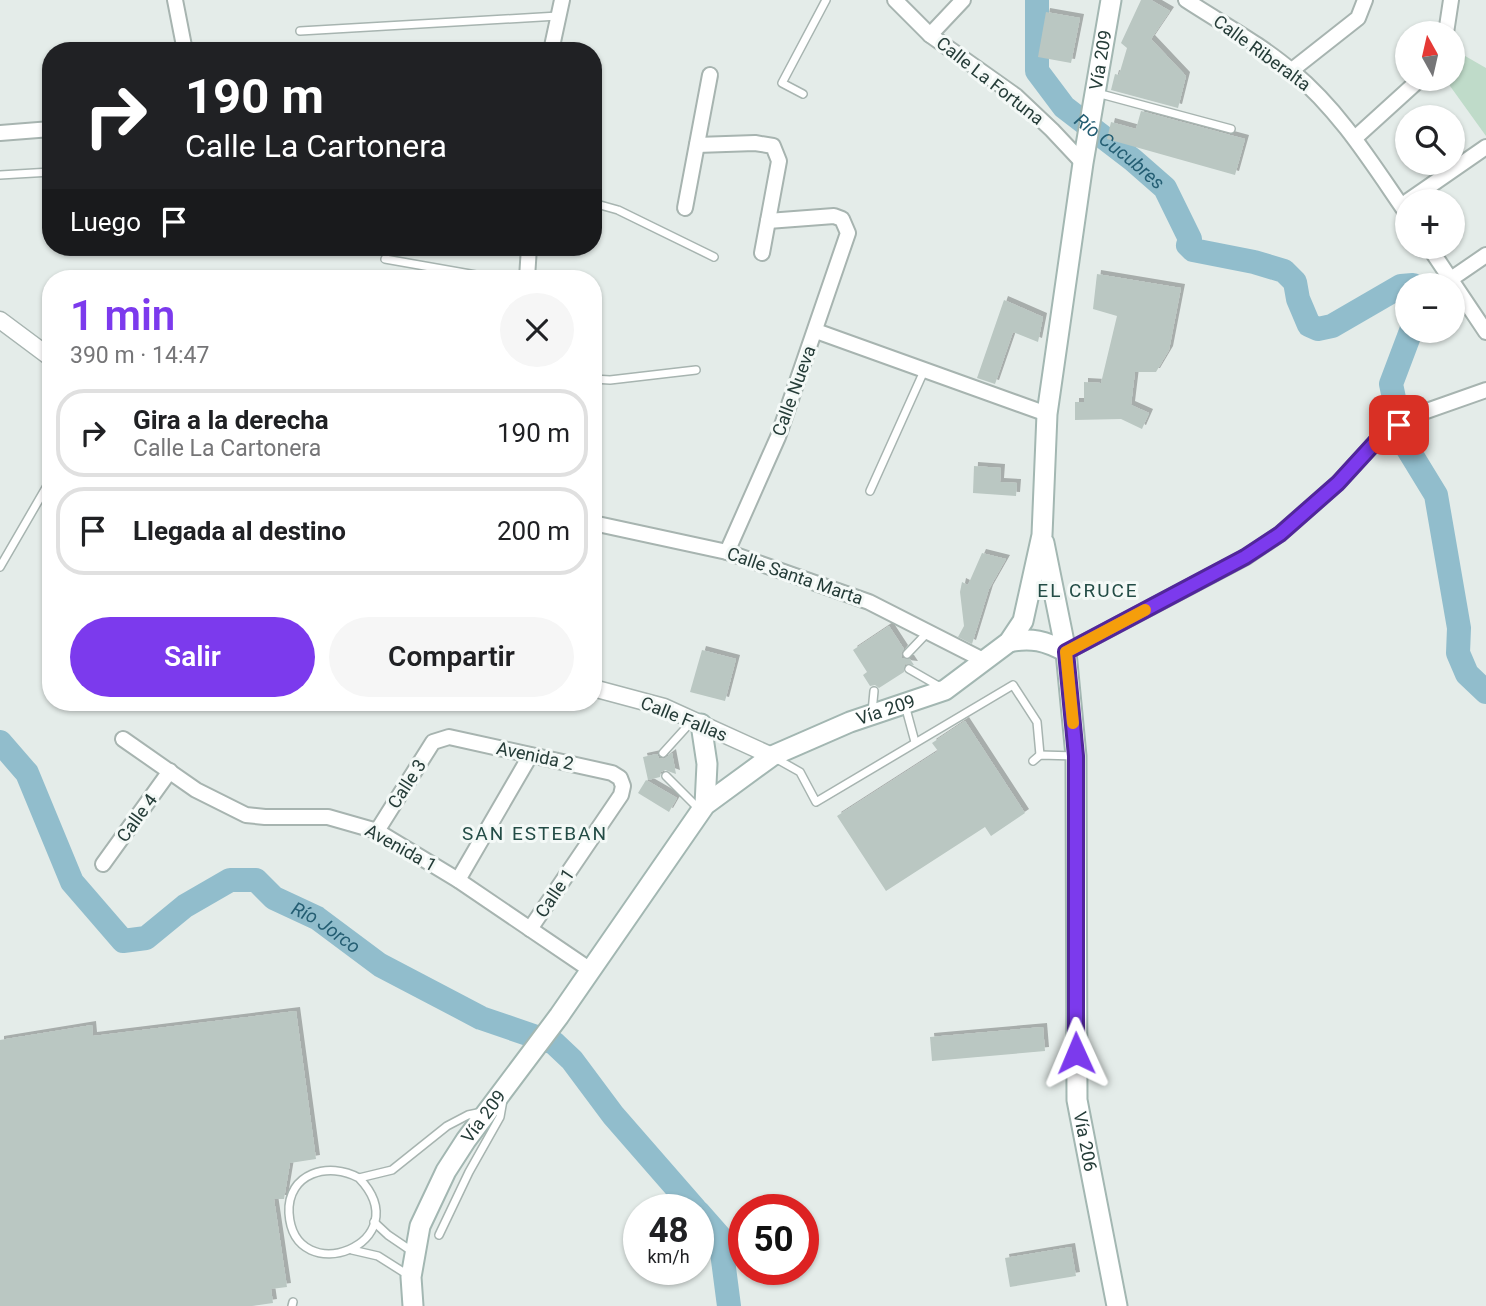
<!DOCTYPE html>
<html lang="es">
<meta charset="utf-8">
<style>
:root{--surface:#fff;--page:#f6f6f6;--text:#202124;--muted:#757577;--line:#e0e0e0;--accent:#7c3aed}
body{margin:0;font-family:Roboto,sans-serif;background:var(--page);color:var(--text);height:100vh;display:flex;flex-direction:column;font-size:26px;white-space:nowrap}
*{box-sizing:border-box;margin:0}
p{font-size:23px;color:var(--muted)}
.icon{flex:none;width:38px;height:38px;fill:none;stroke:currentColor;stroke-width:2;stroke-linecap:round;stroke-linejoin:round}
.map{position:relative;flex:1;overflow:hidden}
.drawer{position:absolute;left:42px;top:270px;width:560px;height:441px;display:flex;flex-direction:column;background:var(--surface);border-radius:28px;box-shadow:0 2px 5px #0004}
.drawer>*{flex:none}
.hud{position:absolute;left:42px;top:42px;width:560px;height:214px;border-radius:28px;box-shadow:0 2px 5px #0004;background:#202124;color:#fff;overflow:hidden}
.needle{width:46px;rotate:352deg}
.tools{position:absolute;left:1395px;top:21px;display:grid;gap:14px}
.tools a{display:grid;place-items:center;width:70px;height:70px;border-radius:50%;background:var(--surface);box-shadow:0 2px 5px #0004;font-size:35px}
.speed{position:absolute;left:623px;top:1194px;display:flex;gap:14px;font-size:35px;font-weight:700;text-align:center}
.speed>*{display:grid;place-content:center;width:91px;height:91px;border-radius:50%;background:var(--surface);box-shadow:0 2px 5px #0004;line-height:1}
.speed small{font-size:18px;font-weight:400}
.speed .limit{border:10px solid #d22;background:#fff;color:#111}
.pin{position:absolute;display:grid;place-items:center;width:60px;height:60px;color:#fff;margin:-30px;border-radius:14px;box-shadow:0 4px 10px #0006}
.me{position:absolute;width:77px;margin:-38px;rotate:359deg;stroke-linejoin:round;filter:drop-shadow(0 0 5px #0008)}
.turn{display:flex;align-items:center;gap:24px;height:147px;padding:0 28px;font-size:32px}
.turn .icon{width:91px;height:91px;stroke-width:2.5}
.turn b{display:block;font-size:49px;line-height:60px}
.then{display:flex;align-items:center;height:66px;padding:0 28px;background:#0003;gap:14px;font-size:26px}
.round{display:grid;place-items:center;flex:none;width:74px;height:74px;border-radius:37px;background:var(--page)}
.headline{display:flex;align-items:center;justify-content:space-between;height:119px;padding:0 28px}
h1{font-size:42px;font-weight:600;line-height:52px;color:var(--accent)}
.primary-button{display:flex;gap:14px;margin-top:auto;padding:14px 28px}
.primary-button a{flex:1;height:80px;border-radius:42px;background:var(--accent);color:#fff;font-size:28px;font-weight:600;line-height:80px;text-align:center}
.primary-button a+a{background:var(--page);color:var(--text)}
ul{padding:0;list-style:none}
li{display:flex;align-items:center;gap:21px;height:88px;margin:0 14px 10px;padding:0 14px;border:4px solid var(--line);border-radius:28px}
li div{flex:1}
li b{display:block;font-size:26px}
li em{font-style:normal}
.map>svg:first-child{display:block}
</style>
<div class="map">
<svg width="1486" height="1306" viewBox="0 0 1486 1306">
<defs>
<filter id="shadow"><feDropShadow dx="4" dy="-4" stdDeviation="0" flood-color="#0004"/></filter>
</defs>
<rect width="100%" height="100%" fill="#e4ece9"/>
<polygon fill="#bfdbc9" points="1453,49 1486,68 1486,136 1445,79 1452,79"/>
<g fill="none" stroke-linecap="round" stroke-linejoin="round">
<g stroke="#91bdcc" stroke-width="24">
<path id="s1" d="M1037,0v71l27,36 69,53 32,28 25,51 -2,6 5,5 61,12 30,9 11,11 3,17 11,26 9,4 14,-3 69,-40 12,-1"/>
<polyline points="1411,331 1391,384 1403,441 1436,495 1459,628 1458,653 1467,674 1486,692"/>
<path id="s2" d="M0,742l27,31 45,109 51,59 23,-3 39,-32 45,-26h26l18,18 43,20 63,47 101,53 73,25 18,17 41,55 82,94"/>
<polyline points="698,1212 720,1237 729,1306"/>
</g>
</g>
<g fill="#bac7c2" filter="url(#shadow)">
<polygon points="1141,0 1151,0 1170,11 1151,39 1186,76 1178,108 1111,90 1115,74 1119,75 1127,48 1121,43"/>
<polygon points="1046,12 1080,18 1071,63 1038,57"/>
<polygon points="1141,111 1245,139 1235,175 1107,139 1111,122 1136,129"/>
<polygon points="1097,274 1181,288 1169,350 1156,372 1135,372 1131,405 1149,413 1142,429 1121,419 1075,420 1075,402 1084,402 1084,382 1101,383 1117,316 1093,309"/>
<polygon points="1004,300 1043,317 1038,342 1013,332 995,384 977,378"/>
<polygon points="974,466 1001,468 1000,482 1017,483 1016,496 973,493"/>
<polygon points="982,553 1006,559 989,589 972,644 958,637 964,626 960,592 962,582 968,585"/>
<polygon points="889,626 904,649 901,653 902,658 910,659 914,665 905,664 904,672 879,688 875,685 870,686 863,675 867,672 853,650"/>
<polygon points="702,650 736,659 725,701 690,692"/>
<polygon points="965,721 1025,813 991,836 985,827 886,891 837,816 938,751 932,743"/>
<polygon points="672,753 676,774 665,770 661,772 660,777 648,780 643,757 657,754 659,758 664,759"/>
<polygon points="646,780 677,798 669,812 638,793"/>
<polygon points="296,1011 316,1159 290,1163 284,1199 274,1199 287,1287 271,1289 273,1303 252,1306 0,1306 0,1040 92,1025 93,1036"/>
<polygon points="1043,1027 1045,1051 932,1061 930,1037"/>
<polygon points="1071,1247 1076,1276 1010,1287 1005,1258"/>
</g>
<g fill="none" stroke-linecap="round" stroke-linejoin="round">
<defs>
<g id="service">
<polyline points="300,31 558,16"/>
<polyline points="1097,93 1231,129"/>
<polyline points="803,94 782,83 826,0"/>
<polyline points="0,175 51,172"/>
<polyline points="593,203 618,210 714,257"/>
<polyline points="385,259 493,278"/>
<polyline points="593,379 610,380 696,370"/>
<polyline points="870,491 924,371"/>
<polyline points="0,567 51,479"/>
<polyline points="907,654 927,633"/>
<polyline points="909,669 942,688"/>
<polyline points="905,705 915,742"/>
<polyline points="872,712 874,691"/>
<polyline points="663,753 692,721"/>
<polyline points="775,758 800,772 816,802 1013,685 1037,722 1040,755"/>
<polyline points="1033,761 1040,755 1076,756"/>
<polyline points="666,776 700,810"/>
<path d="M359,1178c62,65 -65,114 -70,35 -2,-40 40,-52 70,-35l33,-8 55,-44 21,-11 14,-3"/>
<polyline points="374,1222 388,1235 413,1252"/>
<polyline points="439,1235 469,1172 500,1117 503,1100"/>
<polyline points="352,1250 378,1256 408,1275"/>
<polyline points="292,1306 293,1302"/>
</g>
<g id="minor">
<polyline points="175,0 185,51"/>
<polyline points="895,0 930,35 1016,96 1052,130 1083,163"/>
<path d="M1186,0c35,23 76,45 107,72 47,39 80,93 114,142"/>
<polyline points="1446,33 1451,0"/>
<polyline points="930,35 963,0"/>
<polyline points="551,51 562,0"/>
<polyline points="1292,70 1358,18 1365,0"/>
<polyline points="0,133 51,129"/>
<polyline points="1355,138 1420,79"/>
<polyline points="697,145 755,143 773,146 779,161 762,253"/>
<polyline points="1408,201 1486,147"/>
<polyline points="685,208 710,75"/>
<polyline points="1429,247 1486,332"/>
<polyline points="527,278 529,247"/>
<polyline points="1451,279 1486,255"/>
<polyline points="816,331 1047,414"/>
<polyline points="593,523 727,552 869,602 985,661"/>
<polyline points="727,552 778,437 848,233 842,219 834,216 768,221"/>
<polyline points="1066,652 1246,557 1280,534 1338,483 1381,436 1418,414 1486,390"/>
<polyline points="123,739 196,790 246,815 265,817 328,817 377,831 458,880 589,969"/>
<polyline points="377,831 433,742 449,737 612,773 620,778 623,786 621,795 530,929"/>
<polyline points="103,864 170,771"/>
<polyline points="458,880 530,756"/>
</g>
<g id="tertiary">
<polyline points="0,320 51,358"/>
<polyline points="593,688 664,707 772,756"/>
</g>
<g id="secondary">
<path id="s3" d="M1044,543l22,109 10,104 1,344 40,206"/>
<path d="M1009,642c22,-5 37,-1 57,10"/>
<polyline points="701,724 707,764 705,805"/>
<path id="s4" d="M413,1306l-2,-29 9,-51 26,-55 20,-31 93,-124 146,-211 67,-49 78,-34 95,-32 64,-48 14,-21 19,-86 5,-121 36,-251 28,-163"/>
</g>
</defs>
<use href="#service" stroke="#a7b4b0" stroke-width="10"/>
<use href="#minor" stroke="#a7b4b0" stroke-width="18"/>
<use href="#tertiary" stroke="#a7b4b0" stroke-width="19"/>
<use href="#secondary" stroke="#a3b7b2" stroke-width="23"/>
<use href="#service" stroke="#fff" stroke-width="7"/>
<use href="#minor" stroke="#fff" stroke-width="14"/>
<use href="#tertiary" stroke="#fff" stroke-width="16"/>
<use href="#secondary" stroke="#fff" stroke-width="19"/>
</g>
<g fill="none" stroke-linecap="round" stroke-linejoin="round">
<defs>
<polyline id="route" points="1076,1053 1076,756 1066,652 1245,557 1280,534 1338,483 1381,436 1399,425"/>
</defs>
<use href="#route" stroke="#51269a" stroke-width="18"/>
<use href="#route" stroke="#7c3aed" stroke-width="12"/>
<polyline stroke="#f59e0b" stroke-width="12" points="1073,723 1066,652 1145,610"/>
</g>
<g text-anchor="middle" stroke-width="6" stroke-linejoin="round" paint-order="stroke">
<g font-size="18" fill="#253c38" stroke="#f4f9f7">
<text transform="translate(1262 53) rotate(36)" y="6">Calle Riberalta</text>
<text dy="6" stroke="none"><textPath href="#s4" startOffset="1531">Vía 209</textPath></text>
<text transform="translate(990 81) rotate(38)" y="6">Calle La Fortuna</text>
<text transform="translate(794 391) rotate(-70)" y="6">Calle Nueva</text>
<text transform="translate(795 576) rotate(19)" y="6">Calle Santa Marta</text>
<text dy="6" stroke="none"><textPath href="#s4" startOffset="796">Vía 209</textPath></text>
<text transform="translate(684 719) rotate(22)" y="6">Calle Fallas</text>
<text transform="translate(535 756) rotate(12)" y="6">Avenida 2</text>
<text transform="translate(407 784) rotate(-57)" y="6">Calle 3</text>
<text transform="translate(137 818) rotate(-54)" y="6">Calle 4</text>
<text transform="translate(401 848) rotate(29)" y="6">Avenida 1</text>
<text transform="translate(555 893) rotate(-56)" y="6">Calle 1</text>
<text dy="6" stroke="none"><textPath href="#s4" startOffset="208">Vía 209</textPath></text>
<text dy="6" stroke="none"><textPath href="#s3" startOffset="602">Vía 206</textPath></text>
</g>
<g font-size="19" font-style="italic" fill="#245e73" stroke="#f4f9f7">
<text dy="7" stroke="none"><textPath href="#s1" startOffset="187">Río Cucubres</textPath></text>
<text dy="7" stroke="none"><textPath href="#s2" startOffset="474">Río Jorco</textPath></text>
</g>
<g font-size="19" letter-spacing="2" fill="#234c46" stroke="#f4f9f7">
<text x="1088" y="597">EL CRUCE</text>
<text x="535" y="840">SAN ESTEBAN</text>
</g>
</g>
</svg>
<div class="tools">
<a><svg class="needle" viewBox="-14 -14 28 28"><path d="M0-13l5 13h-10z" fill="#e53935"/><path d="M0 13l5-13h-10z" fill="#757577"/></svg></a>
<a><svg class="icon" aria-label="search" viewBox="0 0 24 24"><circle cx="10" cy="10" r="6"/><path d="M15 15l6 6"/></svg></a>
<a>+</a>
<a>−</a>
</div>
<div class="speed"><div>48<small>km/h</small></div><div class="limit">50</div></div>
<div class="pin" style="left:1399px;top:425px;background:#d93025"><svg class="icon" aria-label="arrive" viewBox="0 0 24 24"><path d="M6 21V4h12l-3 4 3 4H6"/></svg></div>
<svg class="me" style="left:1076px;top:1053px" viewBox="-20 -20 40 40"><path d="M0-17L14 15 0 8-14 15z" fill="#7c3aed" stroke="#fff" stroke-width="4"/></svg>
<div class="hud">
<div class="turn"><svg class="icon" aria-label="right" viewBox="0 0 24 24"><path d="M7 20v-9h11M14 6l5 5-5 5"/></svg><div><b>190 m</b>Calle La Cartonera</div></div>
<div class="then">Luego<svg class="icon" aria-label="arrive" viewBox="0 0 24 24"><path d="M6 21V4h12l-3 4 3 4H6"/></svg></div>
</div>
<section class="drawer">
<div class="headline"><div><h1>1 min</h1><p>390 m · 14:47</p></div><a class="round"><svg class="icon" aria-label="close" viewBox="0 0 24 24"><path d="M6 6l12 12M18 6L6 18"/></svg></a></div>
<ul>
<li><svg class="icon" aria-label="right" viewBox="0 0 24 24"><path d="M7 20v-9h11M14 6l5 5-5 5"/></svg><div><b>Gira a la derecha</b><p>Calle La Cartonera</p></div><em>190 m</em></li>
<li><svg class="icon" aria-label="arrive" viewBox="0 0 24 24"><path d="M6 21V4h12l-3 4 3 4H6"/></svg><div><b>Llegada al destino</b></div><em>200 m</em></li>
</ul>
<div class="primary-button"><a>Salir</a><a>Compartir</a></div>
</section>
</div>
